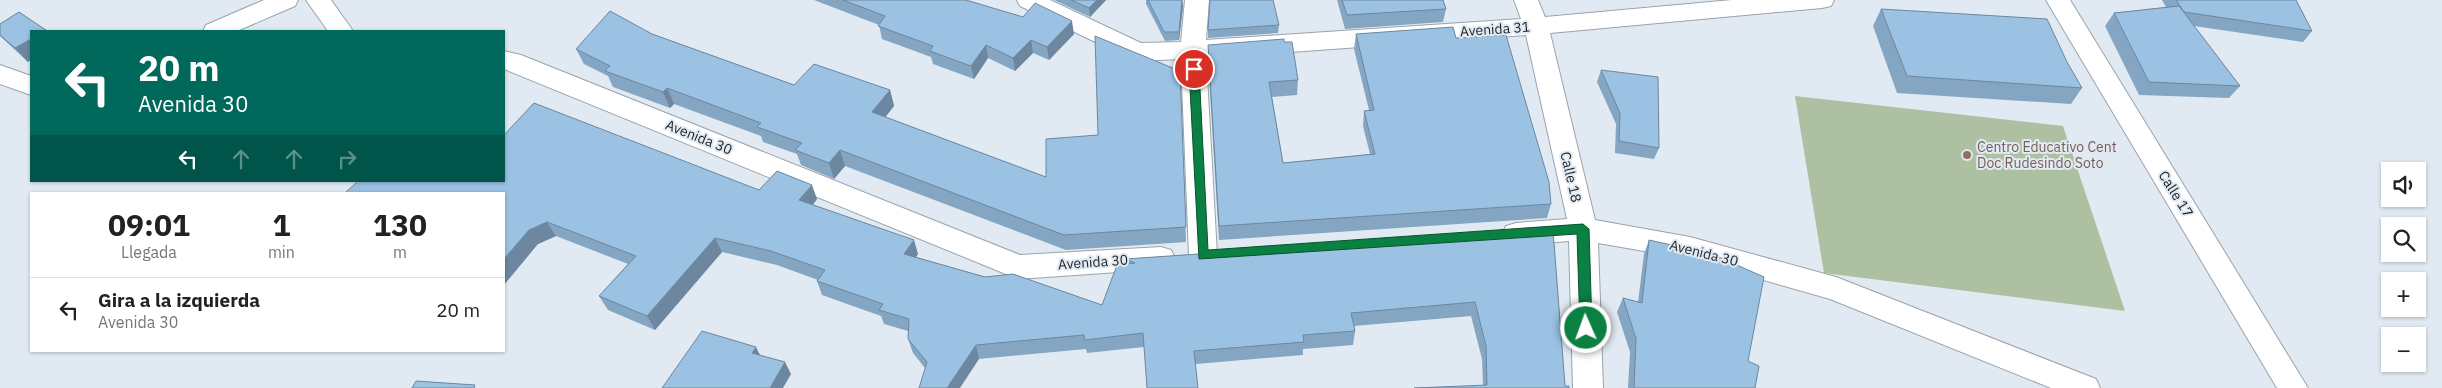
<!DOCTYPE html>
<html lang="es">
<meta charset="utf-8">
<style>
:root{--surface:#fff;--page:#f6f6f6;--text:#222;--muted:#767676;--line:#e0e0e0}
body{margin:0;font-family:"IBM Plex Sans",sans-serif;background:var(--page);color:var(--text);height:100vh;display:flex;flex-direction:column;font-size:19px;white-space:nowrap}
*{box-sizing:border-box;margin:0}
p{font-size:16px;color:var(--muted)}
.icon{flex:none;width:28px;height:28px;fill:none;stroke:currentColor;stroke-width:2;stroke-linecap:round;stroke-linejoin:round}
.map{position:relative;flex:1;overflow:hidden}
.sheet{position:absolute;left:30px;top:192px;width:475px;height:160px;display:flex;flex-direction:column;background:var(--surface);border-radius:0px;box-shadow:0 1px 4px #0004}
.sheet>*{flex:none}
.guide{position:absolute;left:30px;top:30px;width:475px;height:152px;border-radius:0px;box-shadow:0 1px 4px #0004;background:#00695c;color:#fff;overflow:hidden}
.controls{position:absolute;left:2381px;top:162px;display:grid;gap:10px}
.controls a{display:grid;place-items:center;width:45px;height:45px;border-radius:0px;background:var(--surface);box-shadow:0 1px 4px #0004;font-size:25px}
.pin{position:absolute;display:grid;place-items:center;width:42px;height:42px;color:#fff;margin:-21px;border:2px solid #fff;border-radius:50%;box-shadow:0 1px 5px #0007}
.me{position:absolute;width:55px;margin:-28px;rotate:358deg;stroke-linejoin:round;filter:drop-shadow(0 0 4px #0008)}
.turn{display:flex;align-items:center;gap:18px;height:105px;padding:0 25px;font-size:22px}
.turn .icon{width:65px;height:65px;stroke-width:2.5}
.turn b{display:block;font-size:35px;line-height:42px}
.lanes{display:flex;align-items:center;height:48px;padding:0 25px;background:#0003;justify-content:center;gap:25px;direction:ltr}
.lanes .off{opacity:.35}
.eta{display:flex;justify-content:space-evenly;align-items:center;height:85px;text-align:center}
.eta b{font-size:30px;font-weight:800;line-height:35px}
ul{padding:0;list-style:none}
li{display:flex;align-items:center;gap:15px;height:65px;padding:0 25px;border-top:1px solid var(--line)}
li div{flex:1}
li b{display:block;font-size:19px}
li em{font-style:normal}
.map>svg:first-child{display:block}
</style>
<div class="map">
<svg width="2442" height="388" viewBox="0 0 2442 388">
<rect width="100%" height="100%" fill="#e1eaf3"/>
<polygon fill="#aec0a2" points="1795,96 2063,126 2125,311 1824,273"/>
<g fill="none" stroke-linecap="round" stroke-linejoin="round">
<defs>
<g id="street">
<polygon points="264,0 298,0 295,6 237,31 203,31 206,25"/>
<polygon points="306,0 331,0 353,31 328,31"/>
<polygon points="1017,0 1050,0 1141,43 1181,42 1185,0 1209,0 1206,40 1521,19 1514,0 1538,0 1545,17 1732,0 1834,0 1831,6 1822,8 1550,33 1595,220 1690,237 1836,277 2096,379 2100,388 2051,388 1830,299 1690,259 1598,243 1603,388 1573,388 1569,241 1516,245 1506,242 1502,234 1506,226 1516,223 1567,219 1526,35 1206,58 1217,255 1213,263 1203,266 1193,263 1189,255 1181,59 1138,61 1129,58 1020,6"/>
<polygon points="2046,0 2070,0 2308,388 2277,388"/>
<polygon points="504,51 521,55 1020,255 1161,247 1171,250 1175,258 1171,266 1161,269 1018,279 504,69"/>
<polygon points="0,65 31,76 31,95 0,84"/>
</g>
</defs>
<use href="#street" stroke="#9aa3ab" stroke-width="2"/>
<use href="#street" fill="#fff" fill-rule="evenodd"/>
</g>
<g fill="#85a6c3">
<polygon points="814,0 966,0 1074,34 1049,60 1033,53 1015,71 988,58 974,79 933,64 931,57 882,39 879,25"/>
<polygon points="1054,0 1106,0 1090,17"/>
<polygon points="1146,0 1182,0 1183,6 1179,40 1165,41 1146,4"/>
<polygon points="1337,0 1443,0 1446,9 1443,22 1345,29"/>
<polygon points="2162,0 2296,0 2312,31 2303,42 2194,26 2240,86 2229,98 2139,95 2105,26 2114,13 2166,7"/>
<polygon points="1881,9 2067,62 2082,88 2071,104 1897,93 1873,26"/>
<polygon points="19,12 47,31 31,31 28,62 0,36 0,24"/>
<polygon points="1279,25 1278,33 1208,38 1208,30"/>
<polygon points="652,34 794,85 890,90 894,106 885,117 1046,177 1098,135 1180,71 1186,242 1066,250 845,166 834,179 801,165 797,154 763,142 761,136 674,104 670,108 613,87 608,76 584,64 576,49"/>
<polygon points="1356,34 1456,38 1551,204 1547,218 1219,240 1208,60 1208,45 1298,80 1297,95 1272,97 1283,163 1370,154 1363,126 1364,111 1369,110 1354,49"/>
<polygon points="1601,70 1659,148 1654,159 1615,153 1616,124 1597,82"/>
<polygon points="759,190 817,199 813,205 918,254 916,257 985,277 1102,305 1126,264 1125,259 1553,230 1565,386 1483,386 1482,359 1471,316 1354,326 1355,331 1353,345 1303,349 1303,355 1196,364 1144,347 1087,353 1086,349 979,359 925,368 913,353 908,339 908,331 884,324 881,316 822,295 817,281 818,280 777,265 722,252 655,330 608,310 599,296 628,264 556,236 538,244 504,194 346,194 345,193"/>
<polygon points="1649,240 1748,361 1755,388 1628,388 1630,352 1617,312 1623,298 1638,302 1644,254"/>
</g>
<g fill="#6c879f">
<polygon points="1097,0 1106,0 1090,17 1089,8"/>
<polygon points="1182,0 1183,6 1179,40 1179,32"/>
<polygon points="1072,21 1074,34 1049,60 1047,47"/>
<polygon points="31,39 31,60 28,62 15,48"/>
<polygon points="1031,40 1033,53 1015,71 1013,58"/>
<polygon points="986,45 988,58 974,79 971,66"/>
<polygon points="667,88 674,104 670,108 663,92"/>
<polygon points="890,90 894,106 877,128 872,112"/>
<polygon points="840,150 845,166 834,179 829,163"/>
<polygon points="812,185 817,199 805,214 799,200"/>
<polygon points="547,222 556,236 538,244 504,285 504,259 529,230"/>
<polygon points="715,238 722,252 655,330 647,316"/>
<polygon points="914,240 918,254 908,268 904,254"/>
<polygon points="976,345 979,359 960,388 947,388"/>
<polygon points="756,347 762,359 752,353"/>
<polygon points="785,362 791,374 783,388 770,388"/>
</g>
<g fill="#9bc1e3" stroke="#6c879f">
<polygon points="843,0 966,0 1023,17 1035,3 1072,21 1047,47 1031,40 1013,58 986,45 971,66 930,51 933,46 878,26 885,16"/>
<polygon points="1071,0 1097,0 1089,8"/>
<polygon points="1148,0 1182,0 1179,32 1164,32"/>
<polygon points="1210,0 1273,0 1279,25 1208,30"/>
<polygon points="1342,0 1443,0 1446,9 1347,15"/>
<polygon points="2176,0 2296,0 2312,31 2184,12"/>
<polygon points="2179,6 2240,86 2149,82 2114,13"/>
<polygon points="1881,9 2047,19 2067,62 2082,88 1907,76"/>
<polygon points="610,11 652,34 794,85 814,64 890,90 872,112 1046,177 1046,139 1098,135 1095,36 1180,71 1186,227 1064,235 840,150 829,163 795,150 802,143 757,127 761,123 667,88 663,92 605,71 610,66 576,49"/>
<polygon points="19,12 46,30 45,31 31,31 31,39 15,48 0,35 0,24"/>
<polygon points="1453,27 1456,38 1506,35 1549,182 1551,204 1219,226 1208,45 1284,39 1284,42 1292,42 1298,80 1269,82 1283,163 1375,154 1364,111 1374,110 1356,34"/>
<polygon points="1601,70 1658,77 1659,148 1619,141 1620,113"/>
<polygon points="534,103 759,190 777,171 812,185 799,200 914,240 904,254 985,277 1013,274 1102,305 1117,265 1135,263 1125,259 1553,230 1565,386 1569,386 1569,388 1414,388 1487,385 1486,346 1475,302 1351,313 1355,331 1303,335 1304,342 1194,351 1198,388 1147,388 1143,333 1085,340 1084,335 976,345 947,388 919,388 927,362 908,339 909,319 879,310 883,304 817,281 825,270 771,251 715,238 647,316 599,296 636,256 547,222 529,230 504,259 504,194 348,194 345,193 358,181 504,181 504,135"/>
<polygon points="1649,240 1712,254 1764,277 1748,361 1759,366 1755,388 1634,388 1636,339 1623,298 1642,303"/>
<polygon points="702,331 756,347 752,353 785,362 770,388 662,388"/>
<polygon points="416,381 475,385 474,388 412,388"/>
</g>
<polygon fill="#0b8043" stroke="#07532c" points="1194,65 1199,69 1208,250 1583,224 1589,229 1592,328 1591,332 1582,332 1580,328 1577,234 1199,259 1189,69"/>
<circle fill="#8d6e63" stroke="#e1eaf3" stroke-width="2" cx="1967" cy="155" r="5"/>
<g text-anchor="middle" stroke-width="4" stroke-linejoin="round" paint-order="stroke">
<g font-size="14" fill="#1e2124" stroke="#e1eaf3">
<text transform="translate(1495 29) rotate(-4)" y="5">Avenida 31</text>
<text transform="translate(699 137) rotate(22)" y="5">Avenida 30</text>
<text transform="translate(1571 177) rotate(77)" y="5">Calle 18</text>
<text transform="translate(2176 194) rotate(58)" y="5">Calle 17</text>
<text transform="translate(1704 253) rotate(14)" y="5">Avenida 30</text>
<text transform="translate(1093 262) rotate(-4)" y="5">Avenida 30</text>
</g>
<g font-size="14" fill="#785e54" stroke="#e1eaf3" text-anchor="start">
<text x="1977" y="152">Centro Educativo Cent<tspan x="1977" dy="16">Doc Rudesindo Soto</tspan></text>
</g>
</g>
</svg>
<div class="controls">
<a><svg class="icon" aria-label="sound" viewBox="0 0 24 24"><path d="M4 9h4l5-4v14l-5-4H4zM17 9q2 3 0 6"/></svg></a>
<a><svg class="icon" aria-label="search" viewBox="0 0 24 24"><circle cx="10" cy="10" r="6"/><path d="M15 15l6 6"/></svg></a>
<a>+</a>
<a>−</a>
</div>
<div class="pin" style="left:1194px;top:69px;background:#d93025"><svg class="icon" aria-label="arrive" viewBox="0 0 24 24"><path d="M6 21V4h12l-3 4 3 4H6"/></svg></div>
<svg class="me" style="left:1586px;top:328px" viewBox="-20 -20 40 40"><circle r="17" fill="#0b8043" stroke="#fff" stroke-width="3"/><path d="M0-11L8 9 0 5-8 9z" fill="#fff"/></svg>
<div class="guide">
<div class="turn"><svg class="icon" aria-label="left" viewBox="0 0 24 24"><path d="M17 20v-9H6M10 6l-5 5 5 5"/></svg><div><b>20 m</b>Avenida 30</div></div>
<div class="lanes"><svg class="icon" aria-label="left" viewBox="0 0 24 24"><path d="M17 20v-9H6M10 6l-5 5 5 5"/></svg><svg class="icon off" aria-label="ahead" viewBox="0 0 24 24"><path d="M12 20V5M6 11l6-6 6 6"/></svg><svg class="icon off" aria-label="ahead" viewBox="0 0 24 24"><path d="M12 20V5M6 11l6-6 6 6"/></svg><svg class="icon off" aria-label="right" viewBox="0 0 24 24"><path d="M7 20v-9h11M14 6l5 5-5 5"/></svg></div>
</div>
<section class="sheet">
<div class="eta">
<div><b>09:01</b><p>Llegada</p></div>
<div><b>1</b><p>min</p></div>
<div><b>130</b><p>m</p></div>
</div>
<ul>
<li><svg class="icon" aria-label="left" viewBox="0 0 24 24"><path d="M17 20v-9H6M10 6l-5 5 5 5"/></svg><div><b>Gira a la izquierda</b><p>Avenida 30</p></div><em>20 m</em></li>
</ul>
</section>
</div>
